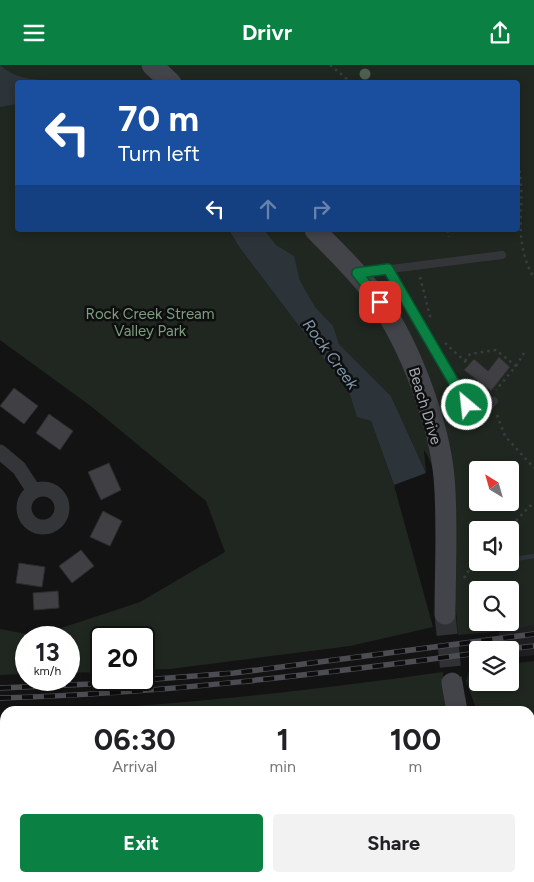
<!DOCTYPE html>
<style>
:root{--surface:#fff;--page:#f2f2f2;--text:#202124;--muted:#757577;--accent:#0b8043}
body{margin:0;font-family:Figtree,sans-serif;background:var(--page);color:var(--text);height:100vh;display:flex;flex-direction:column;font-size:19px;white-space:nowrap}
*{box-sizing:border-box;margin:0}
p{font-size:16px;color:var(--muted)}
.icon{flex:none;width:28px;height:28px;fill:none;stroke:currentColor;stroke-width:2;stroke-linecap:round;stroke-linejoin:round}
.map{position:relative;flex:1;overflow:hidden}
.drawer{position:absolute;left:0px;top:641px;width:535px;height:176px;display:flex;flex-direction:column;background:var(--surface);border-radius:15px 15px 0 0;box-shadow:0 2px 8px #0003}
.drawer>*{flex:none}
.hud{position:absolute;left:15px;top:15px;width:505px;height:152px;border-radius:5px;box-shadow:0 2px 8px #0003;background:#1a4fa0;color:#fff;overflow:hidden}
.needle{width:32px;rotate:323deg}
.tools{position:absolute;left:469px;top:396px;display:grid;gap:10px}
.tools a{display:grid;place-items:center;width:50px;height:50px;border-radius:5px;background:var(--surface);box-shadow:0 2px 8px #0003;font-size:25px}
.speed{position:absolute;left:15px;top:561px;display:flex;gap:10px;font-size:25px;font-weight:700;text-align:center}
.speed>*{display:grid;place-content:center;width:65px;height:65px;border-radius:50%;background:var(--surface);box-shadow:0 2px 8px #0003;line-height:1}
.speed small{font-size:12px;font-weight:400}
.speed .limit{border:2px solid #111;border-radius:8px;background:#fff;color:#111}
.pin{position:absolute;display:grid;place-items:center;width:42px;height:42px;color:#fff;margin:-21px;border-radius:10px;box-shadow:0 2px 8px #0006}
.me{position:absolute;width:55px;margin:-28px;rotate:332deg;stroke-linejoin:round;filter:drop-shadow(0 0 4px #0008)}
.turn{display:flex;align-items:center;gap:18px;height:105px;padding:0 20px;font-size:22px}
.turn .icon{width:65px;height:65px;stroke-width:2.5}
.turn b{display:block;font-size:35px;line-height:42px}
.lanes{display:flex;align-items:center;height:48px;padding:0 20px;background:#0003;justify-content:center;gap:25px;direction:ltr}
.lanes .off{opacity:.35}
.eta{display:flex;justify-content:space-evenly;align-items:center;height:85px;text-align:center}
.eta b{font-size:30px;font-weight:700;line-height:35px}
.button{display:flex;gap:10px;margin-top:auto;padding:10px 20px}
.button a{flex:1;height:58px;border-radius:5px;background:var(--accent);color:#fff;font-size:20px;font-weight:700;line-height:58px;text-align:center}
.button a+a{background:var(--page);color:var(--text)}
header{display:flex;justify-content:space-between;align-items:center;height:65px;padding:0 20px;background:var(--accent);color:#fff;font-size:22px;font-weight:700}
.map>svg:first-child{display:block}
</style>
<header><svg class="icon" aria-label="menu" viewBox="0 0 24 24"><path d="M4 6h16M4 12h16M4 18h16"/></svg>Drivr<svg class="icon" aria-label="share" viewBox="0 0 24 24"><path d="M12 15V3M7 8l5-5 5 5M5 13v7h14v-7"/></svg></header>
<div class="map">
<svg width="534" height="817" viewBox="0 0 534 817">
<rect width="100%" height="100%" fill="#131314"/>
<polygon fill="#1f1f21" points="534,551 534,590 510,593 510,585 501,585 497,558 510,558"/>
<g fill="#1f2720" fill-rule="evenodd">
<path d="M0,0h534v560l-41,7 -35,3c-4,-49 -8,-98 -20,-146 -4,-14 -6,-28 -14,-39l2,23 -35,-77 -52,-52 -6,-16 -86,-98h271v-147h-500v147h211l10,17 110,145 8,24 14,5 23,64 39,142 -83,19 -180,23 -26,1v-33h-43v35l-32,1v-36h-43v37l-26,1v-46l37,7 103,-34 85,-50 -19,-51 -114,-94 -92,-67zM478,405h32v33h-32zM478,465h32v33h-32zM478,525h32v33h-32z"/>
<polygon points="534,596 534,817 349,817 355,812 530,812 530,646 477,646 466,616 469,606 477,604 478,618 510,618 510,599"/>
<path d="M443,607l4,39h-386c128,-7 255,-21 382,-39z"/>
<polygon points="133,813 345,813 338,817 135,817"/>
</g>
<g fill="#2c3339">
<path d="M0,0c22,20 50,14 78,15l3,2 -63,1 -1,21 -17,3z"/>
<polygon points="229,165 264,165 276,180 294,191 300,216 315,242 333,261 339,279 391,331 426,408 394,420 371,356 357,352 349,327 239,182"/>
</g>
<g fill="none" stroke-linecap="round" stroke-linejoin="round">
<g stroke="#2c3339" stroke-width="4.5">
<polyline points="510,495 534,491"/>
<polyline points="486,500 500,498"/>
</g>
</g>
<g fill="#404044" stroke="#2d2d30">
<polygon points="499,292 510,302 491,326 464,305 474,294 488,306"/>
<polygon points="14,323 38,341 24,359 0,341"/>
<polygon points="49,349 73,366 60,385 36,368"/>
<polygon points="109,398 121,425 101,435 88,407"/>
<polygon points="103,446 122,456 110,481 90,472"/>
<polygon points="81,485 94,501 72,518 59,501"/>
<polygon points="19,498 45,502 42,522 16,518"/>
<polygon points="58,526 59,543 34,545 33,528"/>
<polygon points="0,728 5,729 5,752 0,751"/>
</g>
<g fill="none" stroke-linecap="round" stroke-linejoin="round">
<polyline stroke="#303134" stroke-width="21" stroke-dasharray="21 11" stroke-linecap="butt" points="445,549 452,618"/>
<g stroke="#3a3c40" stroke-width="2.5" stroke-dasharray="2.5 4" stroke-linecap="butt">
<polyline points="330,0 352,18"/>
<path d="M518,99c10,41 -8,72 16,114"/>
<polyline points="448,165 449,172"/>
<polyline points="420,212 431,255"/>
<polyline points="445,278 469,300"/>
<polyline points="465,296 470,289 496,285 516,301 496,325"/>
<polyline points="516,301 524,288"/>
<polyline points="497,350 505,371 534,403"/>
<polyline points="507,465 534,437"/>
<polyline points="464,513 478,491"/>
</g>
<g stroke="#343539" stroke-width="8">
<polyline points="388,204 475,356 494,336"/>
<polyline points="359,208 502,190"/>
</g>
<g stroke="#343539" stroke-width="15">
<polyline points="0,387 19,403 34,426"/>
<circle cx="43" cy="443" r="19"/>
<polyline points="0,797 5,797"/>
<polyline points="30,812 34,817"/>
</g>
<g stroke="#424449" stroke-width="21">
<polyline points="152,0 171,18"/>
<path d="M315,165c22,23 45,44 63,70 32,45 61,123 66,177 4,45 1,92 1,137"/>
<polyline points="452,618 457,646"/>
<polyline points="516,812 517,817"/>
</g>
<defs>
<g id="rail">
<polyline points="500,585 534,581"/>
<polyline points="0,623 91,619 234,608 534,569"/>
<path d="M0,633c160,-4 319,-24 478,-45"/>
</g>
</defs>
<use href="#rail" stroke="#4b4d52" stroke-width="5.5"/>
<use href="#rail" stroke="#0e0e0f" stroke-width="4" stroke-dasharray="11" stroke-linecap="butt"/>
</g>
<circle fill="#4e5f4f" cx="365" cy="9" r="5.5"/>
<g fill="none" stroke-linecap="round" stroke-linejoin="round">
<defs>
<polyline id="route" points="380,237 357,208 388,204 467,340"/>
</defs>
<use href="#route" stroke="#07532c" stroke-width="12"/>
<use href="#route" stroke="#0b8043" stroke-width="9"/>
</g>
<g text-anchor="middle" stroke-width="5" stroke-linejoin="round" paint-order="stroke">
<g font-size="15" fill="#7e9d80" stroke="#0e0e0f">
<text x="150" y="254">Rock Creek Stream<tspan x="150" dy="17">Valley Park</tspan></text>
</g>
<g font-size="15" fill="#a6aab3" stroke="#0e0e0f">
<text transform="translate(425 341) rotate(73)" y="5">Beach Drive</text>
</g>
<g font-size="16" font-style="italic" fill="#7f97ac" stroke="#0e0e0f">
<text transform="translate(331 289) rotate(54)" y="6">Rock Creek</text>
</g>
</g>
</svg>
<div class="tools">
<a><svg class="needle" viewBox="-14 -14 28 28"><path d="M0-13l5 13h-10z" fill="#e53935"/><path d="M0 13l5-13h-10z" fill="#757577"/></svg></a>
<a><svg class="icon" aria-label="sound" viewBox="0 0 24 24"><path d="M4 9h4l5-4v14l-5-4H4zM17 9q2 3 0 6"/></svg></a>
<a><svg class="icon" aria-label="search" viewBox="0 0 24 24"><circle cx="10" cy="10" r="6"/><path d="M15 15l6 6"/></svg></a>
<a><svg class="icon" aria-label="layers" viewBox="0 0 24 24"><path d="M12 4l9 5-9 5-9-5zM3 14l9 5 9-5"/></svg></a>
</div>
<div class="speed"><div>13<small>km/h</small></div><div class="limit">20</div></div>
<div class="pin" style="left:380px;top:237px;background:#d93025"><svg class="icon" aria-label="arrive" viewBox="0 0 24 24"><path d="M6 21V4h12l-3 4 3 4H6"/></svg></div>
<svg class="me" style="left:467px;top:340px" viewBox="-20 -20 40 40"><circle r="17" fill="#0b8043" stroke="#fff" stroke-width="3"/><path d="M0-11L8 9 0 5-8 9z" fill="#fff"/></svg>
<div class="hud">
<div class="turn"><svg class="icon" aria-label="left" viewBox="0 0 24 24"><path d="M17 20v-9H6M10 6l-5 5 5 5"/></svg><div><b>70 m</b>Turn left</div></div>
<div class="lanes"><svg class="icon" aria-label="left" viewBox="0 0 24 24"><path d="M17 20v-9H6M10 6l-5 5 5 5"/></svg><svg class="icon off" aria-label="ahead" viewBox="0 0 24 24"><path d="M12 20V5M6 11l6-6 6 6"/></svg><svg class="icon off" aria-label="right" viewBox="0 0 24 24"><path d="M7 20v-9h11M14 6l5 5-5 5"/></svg></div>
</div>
<section class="drawer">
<div class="eta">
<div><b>06:30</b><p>Arrival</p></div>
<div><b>1</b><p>min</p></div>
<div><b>100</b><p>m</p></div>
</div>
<div class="button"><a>Exit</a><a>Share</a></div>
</section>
</div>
